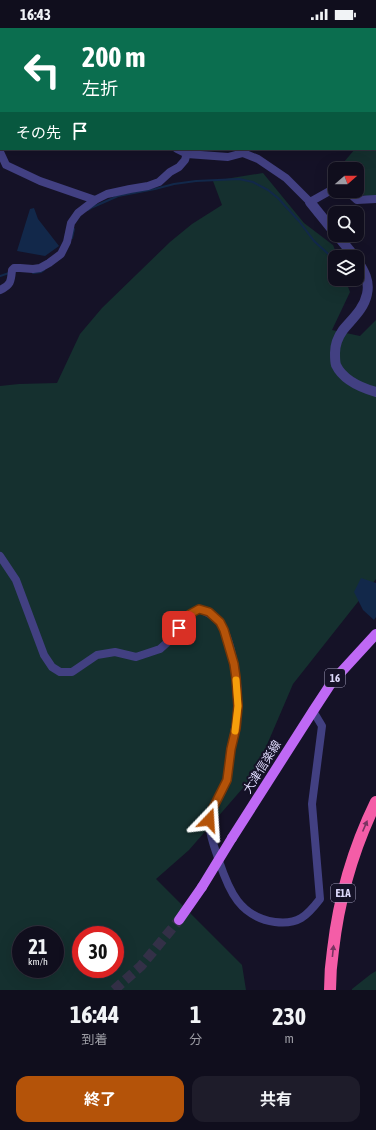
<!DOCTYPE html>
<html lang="ja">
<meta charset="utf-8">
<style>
:root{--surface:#100e1d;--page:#1e1c2a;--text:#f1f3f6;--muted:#9c9ca4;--line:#302e3b;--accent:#b45309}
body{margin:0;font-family:"Asap Condensed","Noto Sans JP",sans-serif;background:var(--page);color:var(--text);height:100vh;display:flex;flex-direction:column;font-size:15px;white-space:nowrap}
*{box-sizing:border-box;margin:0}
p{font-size:13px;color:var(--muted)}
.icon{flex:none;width:22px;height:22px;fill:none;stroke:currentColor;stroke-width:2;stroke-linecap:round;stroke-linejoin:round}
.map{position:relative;height:962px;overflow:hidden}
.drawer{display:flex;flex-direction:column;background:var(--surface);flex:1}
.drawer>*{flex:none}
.hud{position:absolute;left:0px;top:0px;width:376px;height:122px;box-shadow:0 4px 16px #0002,0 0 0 1px var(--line);background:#0b6e4f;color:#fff;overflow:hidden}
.needle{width:26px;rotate:70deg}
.buttons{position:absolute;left:328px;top:134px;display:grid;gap:8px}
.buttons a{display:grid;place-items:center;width:36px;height:36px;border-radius:8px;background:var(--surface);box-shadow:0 4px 16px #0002,0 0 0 1px var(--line);font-size:20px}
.speed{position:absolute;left:12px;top:898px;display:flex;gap:8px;font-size:20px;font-weight:700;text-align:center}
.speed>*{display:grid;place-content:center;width:52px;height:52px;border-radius:50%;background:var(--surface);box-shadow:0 4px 16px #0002,0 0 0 1px var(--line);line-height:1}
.speed small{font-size:10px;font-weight:400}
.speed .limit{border:6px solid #d22;background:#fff;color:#111}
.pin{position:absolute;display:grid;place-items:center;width:34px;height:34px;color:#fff;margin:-17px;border-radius:8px;box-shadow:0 2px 6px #0006}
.me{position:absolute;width:44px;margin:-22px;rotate:20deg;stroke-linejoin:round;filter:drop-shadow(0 0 3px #0008)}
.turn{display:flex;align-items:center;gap:14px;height:84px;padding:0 16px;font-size:18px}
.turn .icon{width:52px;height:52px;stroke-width:2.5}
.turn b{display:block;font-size:28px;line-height:34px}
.then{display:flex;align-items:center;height:38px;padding:0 16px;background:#0003;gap:8px;font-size:15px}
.eta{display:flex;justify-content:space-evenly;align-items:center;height:68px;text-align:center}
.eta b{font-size:24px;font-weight:700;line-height:28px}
.button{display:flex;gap:8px;margin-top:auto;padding:8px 16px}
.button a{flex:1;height:46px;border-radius:12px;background:var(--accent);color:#fff;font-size:16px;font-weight:700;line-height:46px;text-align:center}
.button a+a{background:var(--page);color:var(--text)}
.status{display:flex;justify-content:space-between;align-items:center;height:28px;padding:0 20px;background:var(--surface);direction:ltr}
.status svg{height:11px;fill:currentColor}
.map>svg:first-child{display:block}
</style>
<div class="status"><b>16:43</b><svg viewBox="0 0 49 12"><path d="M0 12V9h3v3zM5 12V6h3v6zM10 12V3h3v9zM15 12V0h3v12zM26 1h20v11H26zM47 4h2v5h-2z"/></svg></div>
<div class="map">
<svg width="376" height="962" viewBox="0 0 376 962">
<rect width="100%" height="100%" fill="#151227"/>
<g fill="#15302f" fill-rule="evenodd">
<polygon points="375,110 376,110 376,172 353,163 357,163 357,141 338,141 355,121 375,121"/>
<path d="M263,145l41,50 29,22 5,12h-3v22h10l5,13 -18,38 28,6 16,-16v259l-83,105 -27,63 -17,34 -60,69 -33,29 86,86 4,25h-246v-604l19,-2 38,-1 23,-49 22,-26 68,-66 22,-18 30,-19 -9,-24zM21,907h34v34h-34zM81,907h34v34h-34z"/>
<polygon points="376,943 376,962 352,962 352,961 371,946"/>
</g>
<g fill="#12284a">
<polygon points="34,180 38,191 59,218 45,228 17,223 30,181"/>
<polygon points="361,550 376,555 376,589 374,592 363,582 354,564"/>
</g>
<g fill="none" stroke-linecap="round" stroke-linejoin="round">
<g stroke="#12284a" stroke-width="2">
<polyline points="88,182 93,179 118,168 155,161 174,156 196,153 239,151 253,154 268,162 278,170 299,193 314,213 335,232"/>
<polyline points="72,210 74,201"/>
<polyline points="33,245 41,244 44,242"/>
<polyline points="0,248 9,245"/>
<polyline points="356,251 358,253"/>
</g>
<polyline stroke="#333047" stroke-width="10" stroke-dasharray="10 5" stroke-linecap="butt" points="114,962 141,938 179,892"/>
<g stroke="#424082" stroke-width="8">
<polyline points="342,0 343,1"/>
<polyline points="37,1 37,0"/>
<polyline points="219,1 219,0"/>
<polyline points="0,61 1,60"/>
<polyline points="177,121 187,126 228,129 243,125 258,131 286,150 310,174 335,160"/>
<polyline points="0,124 6,137 40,153 95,172"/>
<polyline points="347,163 357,172 376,171"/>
<path d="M0,262c11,-5 11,-9 12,-20l2,-2h6l13,1 7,-1 9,-5 12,-9 6,-12 4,-19 7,-10 17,-13 12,-6 23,-5 18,-3 11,-4 11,-10 9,-5 6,-7 3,-11"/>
<path d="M0,528l16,24 28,75 8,12 8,5h12l25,-17 18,-3 21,5 24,-8 10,-9 20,-26 9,-5c8,3 15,6 20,13 13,15 20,65 19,85 -1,14 -4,27 -7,41 -2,10 -2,21 -4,31 -4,18 -20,28 -17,50 1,11 6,22 9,32 10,30 21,56 56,61 23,3 32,-6 45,-23l-8,-95 10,-78 -9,-15"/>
</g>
<g stroke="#424082" stroke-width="10">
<polyline points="310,174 335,205"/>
<polyline points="337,207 355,229"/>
<path d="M357,232c7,11 13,21 10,34 -3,15 -15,25 -24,36 -5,7 -8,14 -8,23 0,4 0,9 1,12 7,15 26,23 40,27"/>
</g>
<g stroke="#bf69f5" stroke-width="10">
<polyline points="232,810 313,683 332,654 376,606"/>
<polyline points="179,892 202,859"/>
</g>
<path stroke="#f45da7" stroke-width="12" d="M330,962c0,-13 1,-27 3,-40 6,-52 20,-101 43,-148"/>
<polyline stroke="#bf69f5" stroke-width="10" points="202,859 232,810"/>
</g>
<defs><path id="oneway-solid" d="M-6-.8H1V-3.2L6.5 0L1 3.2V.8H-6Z"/></defs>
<g fill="#793461">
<use href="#oneway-solid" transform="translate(365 798) rotate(-67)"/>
<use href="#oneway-solid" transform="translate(333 923) rotate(-84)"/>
</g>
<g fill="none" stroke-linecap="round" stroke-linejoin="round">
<defs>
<polyline id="route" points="179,600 190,586 199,581 209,584 220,594 224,602 234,636 236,650 238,678 236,700 231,721 227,752 212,782 209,792"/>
</defs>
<use href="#route" stroke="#753606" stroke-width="10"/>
<use href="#route" stroke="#b45309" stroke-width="7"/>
<polyline stroke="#f59e0b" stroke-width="7" points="235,703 238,678 236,652"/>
</g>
<g text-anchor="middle" stroke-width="4" stroke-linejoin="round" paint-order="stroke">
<g fill="#151227" stroke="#a29ebc" stroke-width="1">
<rect x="325" y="641" width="20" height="18" rx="3"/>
<rect x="331" y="856" width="24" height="18" rx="3"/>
</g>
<g font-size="11" font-weight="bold" fill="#dedafc">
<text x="335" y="654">16</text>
<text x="343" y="869">E1A</text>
</g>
<g font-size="12" fill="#dedafc" stroke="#151227">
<text transform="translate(262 739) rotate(-58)" y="4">大津信楽線</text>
</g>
</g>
</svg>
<div class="buttons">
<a><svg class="needle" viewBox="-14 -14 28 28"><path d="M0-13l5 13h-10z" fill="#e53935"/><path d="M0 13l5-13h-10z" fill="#9c9ca4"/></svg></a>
<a><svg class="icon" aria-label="search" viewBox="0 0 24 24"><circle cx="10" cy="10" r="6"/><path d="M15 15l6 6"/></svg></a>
<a><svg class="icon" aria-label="layers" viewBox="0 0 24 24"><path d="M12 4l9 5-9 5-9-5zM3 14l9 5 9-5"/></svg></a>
</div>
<div class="speed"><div>21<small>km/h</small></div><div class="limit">30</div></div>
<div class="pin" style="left:179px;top:600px;background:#d93025"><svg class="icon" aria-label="arrive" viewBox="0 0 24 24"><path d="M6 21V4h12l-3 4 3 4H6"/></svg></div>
<svg class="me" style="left:209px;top:792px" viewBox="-20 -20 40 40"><path d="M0-17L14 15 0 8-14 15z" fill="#b45309" stroke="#fff" stroke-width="4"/></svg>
<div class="hud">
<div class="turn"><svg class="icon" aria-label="left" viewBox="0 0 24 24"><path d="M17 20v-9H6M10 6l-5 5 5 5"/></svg><div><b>200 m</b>左折</div></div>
<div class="then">その先<svg class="icon" aria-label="arrive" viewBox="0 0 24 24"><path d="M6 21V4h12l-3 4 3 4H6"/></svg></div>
</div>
</div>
<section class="drawer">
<div class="eta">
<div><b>16:44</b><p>到着</p></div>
<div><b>1</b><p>分</p></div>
<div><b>230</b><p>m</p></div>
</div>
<div class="button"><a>終了</a><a>共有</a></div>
</section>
